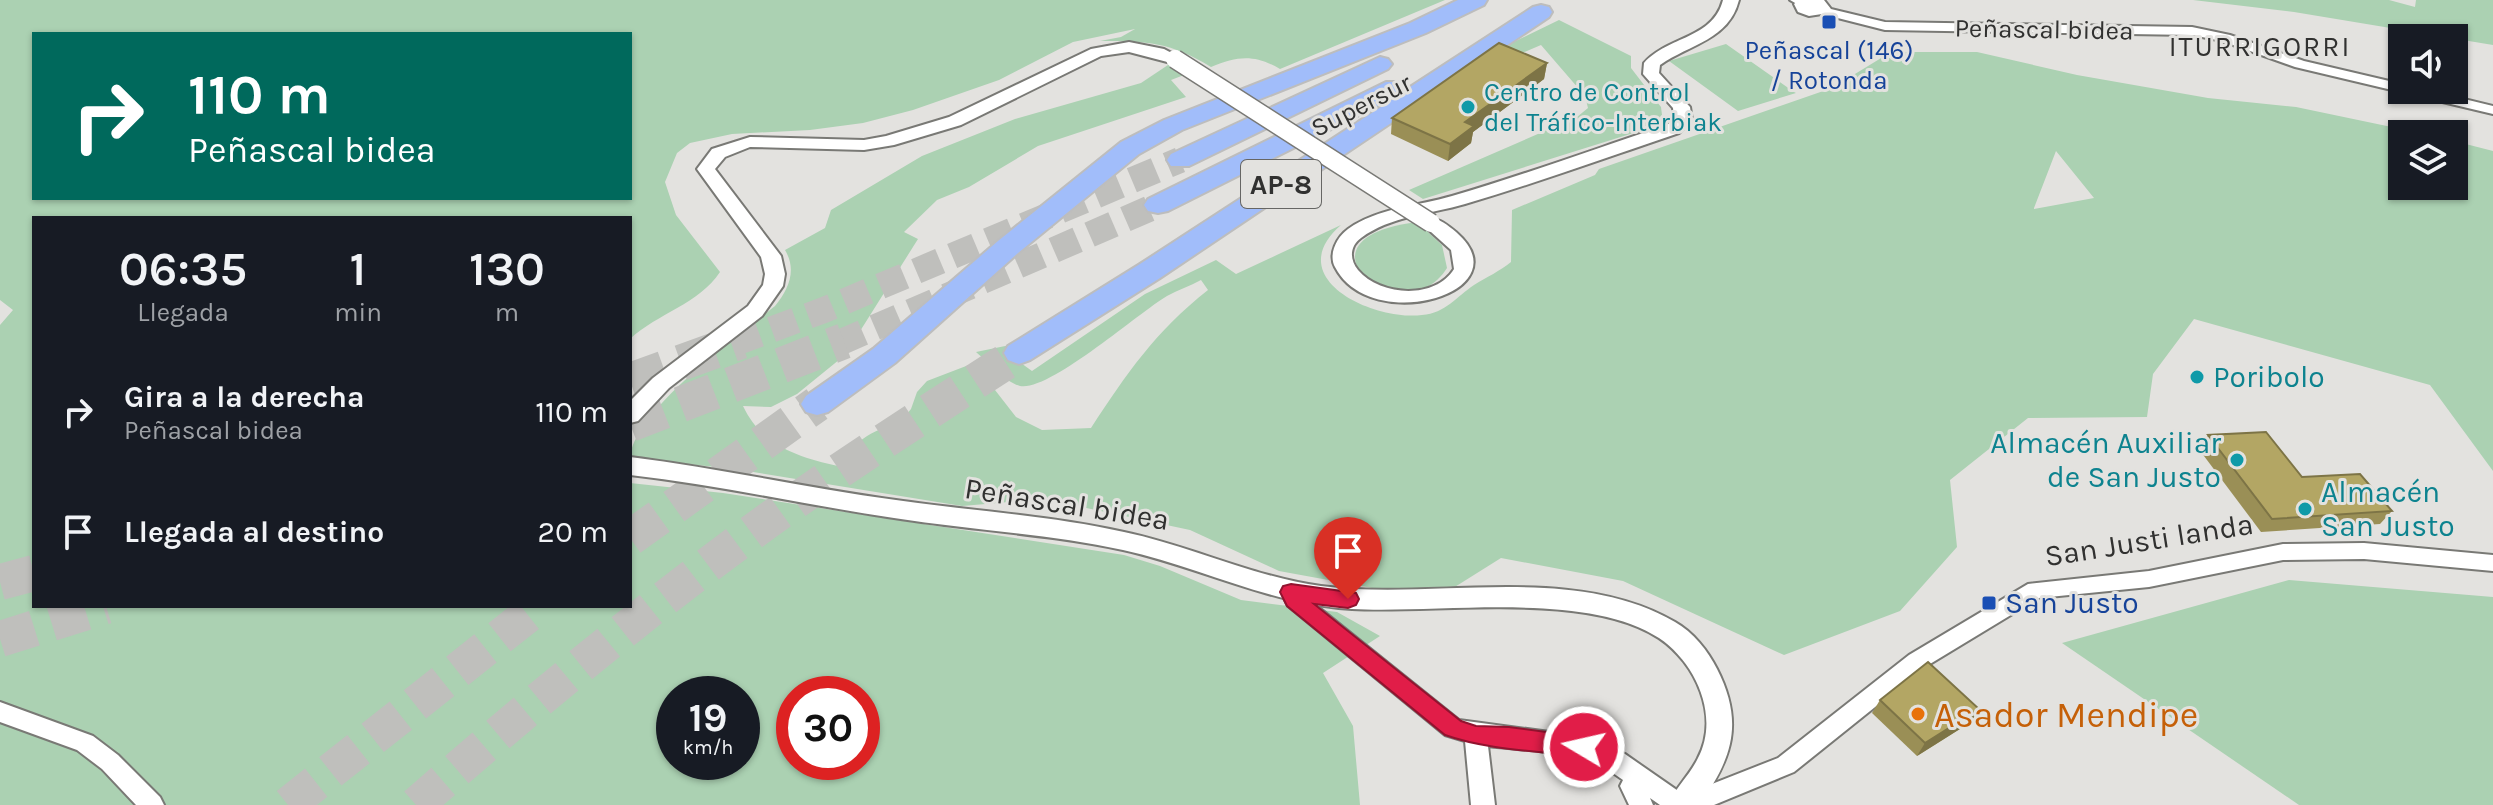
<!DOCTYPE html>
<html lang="es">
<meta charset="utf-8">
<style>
:root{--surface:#171b24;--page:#20242c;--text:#f1f3f6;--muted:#9ea1a6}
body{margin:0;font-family:Karla,sans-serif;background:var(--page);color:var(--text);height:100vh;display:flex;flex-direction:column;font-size:30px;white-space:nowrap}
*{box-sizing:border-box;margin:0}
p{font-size:26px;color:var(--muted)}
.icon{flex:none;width:44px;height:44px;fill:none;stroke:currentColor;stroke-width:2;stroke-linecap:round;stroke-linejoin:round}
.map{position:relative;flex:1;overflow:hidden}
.details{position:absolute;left:32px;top:216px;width:600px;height:392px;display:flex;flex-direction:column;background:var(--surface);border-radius:0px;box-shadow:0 2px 6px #0004}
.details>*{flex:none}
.guide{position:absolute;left:32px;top:32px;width:600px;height:168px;border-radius:0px;box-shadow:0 2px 6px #0004;background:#00695c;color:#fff;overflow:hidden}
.controls{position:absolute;left:2388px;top:24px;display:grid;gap:16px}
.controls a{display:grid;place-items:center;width:80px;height:80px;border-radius:0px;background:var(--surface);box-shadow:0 2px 6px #0004;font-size:40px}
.speed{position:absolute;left:656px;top:676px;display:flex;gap:16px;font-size:40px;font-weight:700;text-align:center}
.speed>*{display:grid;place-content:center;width:104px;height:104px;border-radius:50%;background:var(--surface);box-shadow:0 2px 6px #0004;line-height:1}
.speed small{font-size:20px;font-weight:400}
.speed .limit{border:12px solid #d22;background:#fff;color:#111}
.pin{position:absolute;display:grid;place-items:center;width:68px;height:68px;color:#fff;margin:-82px -34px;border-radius:50% 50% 50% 0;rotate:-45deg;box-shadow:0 0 8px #0007}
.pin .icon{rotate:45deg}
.me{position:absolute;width:88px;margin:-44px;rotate:279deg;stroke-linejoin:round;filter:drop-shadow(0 0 6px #0008)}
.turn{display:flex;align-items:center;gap:28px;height:168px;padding:0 24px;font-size:36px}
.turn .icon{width:104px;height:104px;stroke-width:2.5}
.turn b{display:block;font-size:56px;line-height:68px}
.eta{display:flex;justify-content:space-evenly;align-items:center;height:136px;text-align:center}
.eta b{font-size:48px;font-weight:600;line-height:56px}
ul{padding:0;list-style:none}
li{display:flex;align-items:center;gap:24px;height:120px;padding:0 24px}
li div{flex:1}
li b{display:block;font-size:30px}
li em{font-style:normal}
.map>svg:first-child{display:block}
</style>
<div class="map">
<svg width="2493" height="805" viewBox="0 0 2493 805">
<rect width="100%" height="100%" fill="#e3e2df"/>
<g fill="#abd1b2" fill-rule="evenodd">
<path d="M0,0h1445l-165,69c-26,-15 -42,-13 -69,-2 -41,-25 -63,-26 -111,-26l21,-4 14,-8 -62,13 -74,38 -86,30 -50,13 -53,7 -78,4 -42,9 -13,10 -12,29 11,33 44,57c-21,32 -62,41 -90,67v-121h-596v388h596v-123l93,10 401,62 36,11 81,34 96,12 43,24 -57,37 30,53 7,79h-1360v-480l13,-15 -13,-10zM34,34h596v164h-596zM674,694h68v68h-68zM794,694h68v68h-68z"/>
<polygon points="2193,0 2389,0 2415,7 2416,0 2493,0 2493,45 2294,12"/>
<polygon points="1559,20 1631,56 1631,68 1661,107 1662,115 1655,124 1643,130 1423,199 1409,190 1577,117 1588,108 1585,96 1541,45 1508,59 1493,52"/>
<polygon points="1726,44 1794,92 1796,93 1738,111 1669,61"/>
<path d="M1891,52h86l100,23 131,23 88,9 129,27h-23v52h52v-45l39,10v320l-63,-86 -236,-66 -41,55 -6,43 -119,1 -78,62 7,67 -57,64 -116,44 -161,-74 -122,-23 -51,32h-67l-104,-19 -89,-41 -146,-31 -82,7 -227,-37 -105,-11c3,-47 109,-123 145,-152 14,-17 22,-36 10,-56l40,-22 6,-18 91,-54 93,-37 126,-36 30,-20 13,12 -13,5 15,17 -148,49 -69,41 -32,13 -33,32 14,7 -73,116 -48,39 -26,13 -28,-1c19,40 55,51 95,60 16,-23 32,-37 60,-41l13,-16 6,-17 10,-11 47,-18 42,54 26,13 49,-2c36,-55 64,-96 117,-138l-7,-10c-11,6 -23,10 -34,16 -29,17 -118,96 -147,90 -15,-4 -32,-24 -44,-34l34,-7 -3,8 25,18 113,-77 71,-34 20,14 105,-49c-61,53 32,96 81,90 24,-2 34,-18 52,-30 13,-8 26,-14 37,-23l1,-52 83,-35 4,-6 233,-81zM2056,151l38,47 -60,11v-1z"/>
<path d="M1417,222l25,23 5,23c-42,68 -166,-29 -30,-46z"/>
<polygon points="2289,580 2493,597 2493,805 2299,805 2062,643"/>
</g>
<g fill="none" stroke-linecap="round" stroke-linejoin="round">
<g stroke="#bfbfbc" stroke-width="26" stroke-dasharray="26 13" stroke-linecap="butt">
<polyline points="735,343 824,310 1180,160"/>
<polyline points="839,343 1158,205"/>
</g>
<g stroke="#bfbfbc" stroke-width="36" stroke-dasharray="36 18" stroke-linecap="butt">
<polyline points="630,381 741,341"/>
<polyline points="630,424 844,341"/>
<polyline points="630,538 817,404"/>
<polyline points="0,582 34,573"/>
<polyline points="0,639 106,606"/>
<polyline points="288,805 539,606"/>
<path d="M416,805c109,-95 219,-187 335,-272 87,-64 178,-121 268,-180"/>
</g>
<defs>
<g id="minor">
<polygon points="1799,0 1824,0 1831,9 1885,22 2192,27 2230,35 2304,61 2402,84 2402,90 2427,90 2493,106 2493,114 2295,67 2222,41 2192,35 1885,30 1822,14 1809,16 1798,12 1794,4"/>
<path d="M2364,543l129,12v16l-129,-12 -81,1 -134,27 -110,11 -114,69 -131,105 -80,33h-54l-10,-7 3,7h-24l-9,-19 3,-6c-40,-31 -87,-28 -135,-34l7,59h-24l-6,-64 -20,-6 -157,-129 -7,-14 3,-6 7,-2 7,2 4,8 157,126 113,15 23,6 30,13 59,41 94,-37 131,-103 119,-71 121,-13 134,-27z"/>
<polygon points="0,702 93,736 118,755 160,797 164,805 136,805 102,769 77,750 0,722"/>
</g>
<g id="tertiary">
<path d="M1723,0h16c-10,40 -49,44 -79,65l-1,8 31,34 2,13 -13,13c-71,24 -142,50 -214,71 -34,10 -75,12 -104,34 -11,8 -12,21 -3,32 22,26 77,30 96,-1l-3,-19 -30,-27 3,-4c13,-3 22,5 32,13 69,60 -85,105 -121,35 -7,-13 2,-30 13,-38 29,-21 70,-23 104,-33 72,-21 143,-47 215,-71l7,-6 -1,-11 -30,-34 1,-11c24,-27 69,-24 79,-63z"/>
<polygon points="1790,0 1808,0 1810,2 1802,7"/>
<polygon points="1129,42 1164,49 1183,59 1175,64 1129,52 1101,56 961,125 894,145 864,150 750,147 725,157 715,169 781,256 785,274 783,286 762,316 669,388 638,421 630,423 630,401 653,378 748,306 763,285 765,274 761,257 697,169 712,149 750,137 864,140 886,136 949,117 1091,49"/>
<path d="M630,457c89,11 177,31 266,43 75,11 153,15 228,32 67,14 130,45 197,54 113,15 251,-24 354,36 18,10 33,29 42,47 27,53 16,89 -18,136h-31c7,-17 22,-30 30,-47 22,-42 -2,-95 -39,-120 -73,-48 -221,-24 -307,-29 -80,-4 -152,-42 -229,-59 -75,-16 -153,-20 -229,-32 -88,-13 -175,-33 -264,-43z"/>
</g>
<g id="motorway">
<polygon points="1458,0 1487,0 1484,5 1426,33 1182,130 1139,154 1018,253 895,363 828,412 817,415 806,412 801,404 806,396 873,349 998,241 1121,142 1164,120 1410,23"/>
<polygon points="1541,5 1549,7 1552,12 1549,17 1160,278 1030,360 1019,364 1008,360 1004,353 1008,346 1140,264 1401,94 1168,211 1158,213 1148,211 1144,205 1148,199 1386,82 1404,82 1407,87 1404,91 1533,7"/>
<polygon points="1380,57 1388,59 1392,64 1388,69 1189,166 1171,166 1167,160 1171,154"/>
</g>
</defs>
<use href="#minor" stroke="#797975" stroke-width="4"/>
<use href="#tertiary" stroke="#797975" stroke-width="4"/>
<use href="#motorway" stroke="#bdbdbd" stroke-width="4"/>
<use href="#minor" fill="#fff" fill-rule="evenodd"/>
<use href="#tertiary" fill="#fff" fill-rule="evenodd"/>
<use href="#motorway" fill="#a1bdfa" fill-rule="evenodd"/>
<defs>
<polyline id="tertiary-bridge" points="1175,59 1431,223"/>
</defs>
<use href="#tertiary-bridge" stroke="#797975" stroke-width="21" stroke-linecap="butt"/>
<use href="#tertiary-bridge" stroke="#fff" stroke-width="18"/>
</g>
<g fill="#9a8f56">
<polygon points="1547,63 1544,79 1473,132 1471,143 1448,161 1391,134 1392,118"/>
<polygon points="2208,435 2302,477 2392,511 2380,524 2261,532 2198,448"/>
<polygon points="1880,700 1971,722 1917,756 1872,713"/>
</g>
<g fill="#7d7446">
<polygon points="1547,63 1544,79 1473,132 1471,143 1448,161 1450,144 1465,122"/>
<polygon points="1979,709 1971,722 1917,756 1925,743"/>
</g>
<g fill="#b3a664" stroke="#7d7446" stroke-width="2">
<polygon points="1499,43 1547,63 1465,122 1474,126 1450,144 1392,118"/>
<polygon points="2266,432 2302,477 2360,474 2392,511 2272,519 2208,435"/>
<polygon points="1928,662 1979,709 1925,743 1880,700"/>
</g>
<path fill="#e11d48" stroke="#92132f" stroke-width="2" d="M1291,584l65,9 3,6 -3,6 -8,3 -34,-4 147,117 15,5 33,1 75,10 8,3 3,7 -3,7 -8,3c-45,-6 -97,-7 -139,-22l-158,-129 -7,-14 3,-6z"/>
<g fill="#1a4fb4" stroke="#e3e2df" stroke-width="3">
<rect x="1821" y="14" width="16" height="16" rx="4"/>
<rect x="1981" y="595" width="16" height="16" rx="4"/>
</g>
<g fill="#0f9aa8" stroke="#e3e2df" stroke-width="3">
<circle cx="1468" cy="107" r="8"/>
<circle cx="2197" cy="377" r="8"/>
<circle cx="2237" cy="460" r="8"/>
<circle cx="2305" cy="509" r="8"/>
</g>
<circle fill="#e8710a" stroke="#e3e2df" stroke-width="3" cx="1918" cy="714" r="8"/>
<g text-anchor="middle" stroke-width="6" stroke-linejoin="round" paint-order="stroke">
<g font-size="26" fill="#313130" stroke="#e3e2df">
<text transform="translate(2044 29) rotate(1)" y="9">Peñascal bidea</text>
<text transform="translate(1361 105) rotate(-27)" y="9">Supersur</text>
</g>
<g font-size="26" fill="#164399" stroke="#e3e2df">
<text x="1829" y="59">Peñascal (146)<tspan x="1829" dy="30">/ Rotonda</tspan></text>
</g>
<g font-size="26" fill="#0d838f" stroke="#e3e2df" text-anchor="start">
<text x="1484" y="101">Centro de Control<tspan x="1484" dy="30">del Tráfico-Interbiak</tspan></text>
</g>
<g font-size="28" letter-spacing="2" fill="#313130" stroke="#e3e2df">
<text x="2260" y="56">ITURRIGORRI</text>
</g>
<rect fill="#e3e2df" stroke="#666664" stroke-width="2" x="1241" y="160" width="80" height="48" rx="6"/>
<g font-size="28" font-weight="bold" fill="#313130">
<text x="1281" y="194">AP-8</text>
</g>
<g font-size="30" fill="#0d838f" stroke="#e3e2df" text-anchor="start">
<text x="2213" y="387">Poribolo</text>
<text x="2221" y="453" text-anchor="end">Almacén Auxiliar<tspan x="2221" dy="34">de San Justo</tspan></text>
<text x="2321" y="502">Almacén<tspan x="2321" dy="34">San Justo</tspan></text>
</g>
<g font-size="30" fill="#313130" stroke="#e3e2df">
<text transform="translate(1067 504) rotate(9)" y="10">Peñascal bidea</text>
<text transform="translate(2149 540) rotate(-9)" y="10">San Justi landa</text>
</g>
<g font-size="30" fill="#164399" stroke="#e3e2df" text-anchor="start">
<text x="2005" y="613">San Justo</text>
</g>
<g font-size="36" fill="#c56008" stroke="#e3e2df" text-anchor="start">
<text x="1934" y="727">Asador Mendipe</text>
</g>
</g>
</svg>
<div class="controls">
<a><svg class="icon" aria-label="sound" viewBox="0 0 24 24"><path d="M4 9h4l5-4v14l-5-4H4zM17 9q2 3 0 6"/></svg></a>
<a><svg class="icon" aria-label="layers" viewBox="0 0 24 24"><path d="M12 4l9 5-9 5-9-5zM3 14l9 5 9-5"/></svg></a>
</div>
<div class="speed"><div>19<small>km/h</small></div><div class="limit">30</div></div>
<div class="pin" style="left:1348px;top:599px;background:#d93025"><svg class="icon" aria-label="arrive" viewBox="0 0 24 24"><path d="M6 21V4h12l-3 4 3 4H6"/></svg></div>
<svg class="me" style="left:1584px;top:747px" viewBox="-20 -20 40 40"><circle r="17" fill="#e11d48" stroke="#fff" stroke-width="3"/><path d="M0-11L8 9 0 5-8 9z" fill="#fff"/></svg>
<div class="guide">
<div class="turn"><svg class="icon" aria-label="right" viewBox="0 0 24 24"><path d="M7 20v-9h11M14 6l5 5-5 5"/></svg><div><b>110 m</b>Peñascal bidea</div></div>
</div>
<section class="details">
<div class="eta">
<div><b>06:35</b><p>Llegada</p></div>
<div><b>1</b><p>min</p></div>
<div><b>130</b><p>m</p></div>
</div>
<ul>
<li><svg class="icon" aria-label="right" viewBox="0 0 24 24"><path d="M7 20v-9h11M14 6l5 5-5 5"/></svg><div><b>Gira a la derecha</b><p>Peñascal bidea</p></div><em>110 m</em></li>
<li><svg class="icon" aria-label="arrive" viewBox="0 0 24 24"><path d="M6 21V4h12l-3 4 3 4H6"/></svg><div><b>Llegada al destino</b></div><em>20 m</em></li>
</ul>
</section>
</div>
